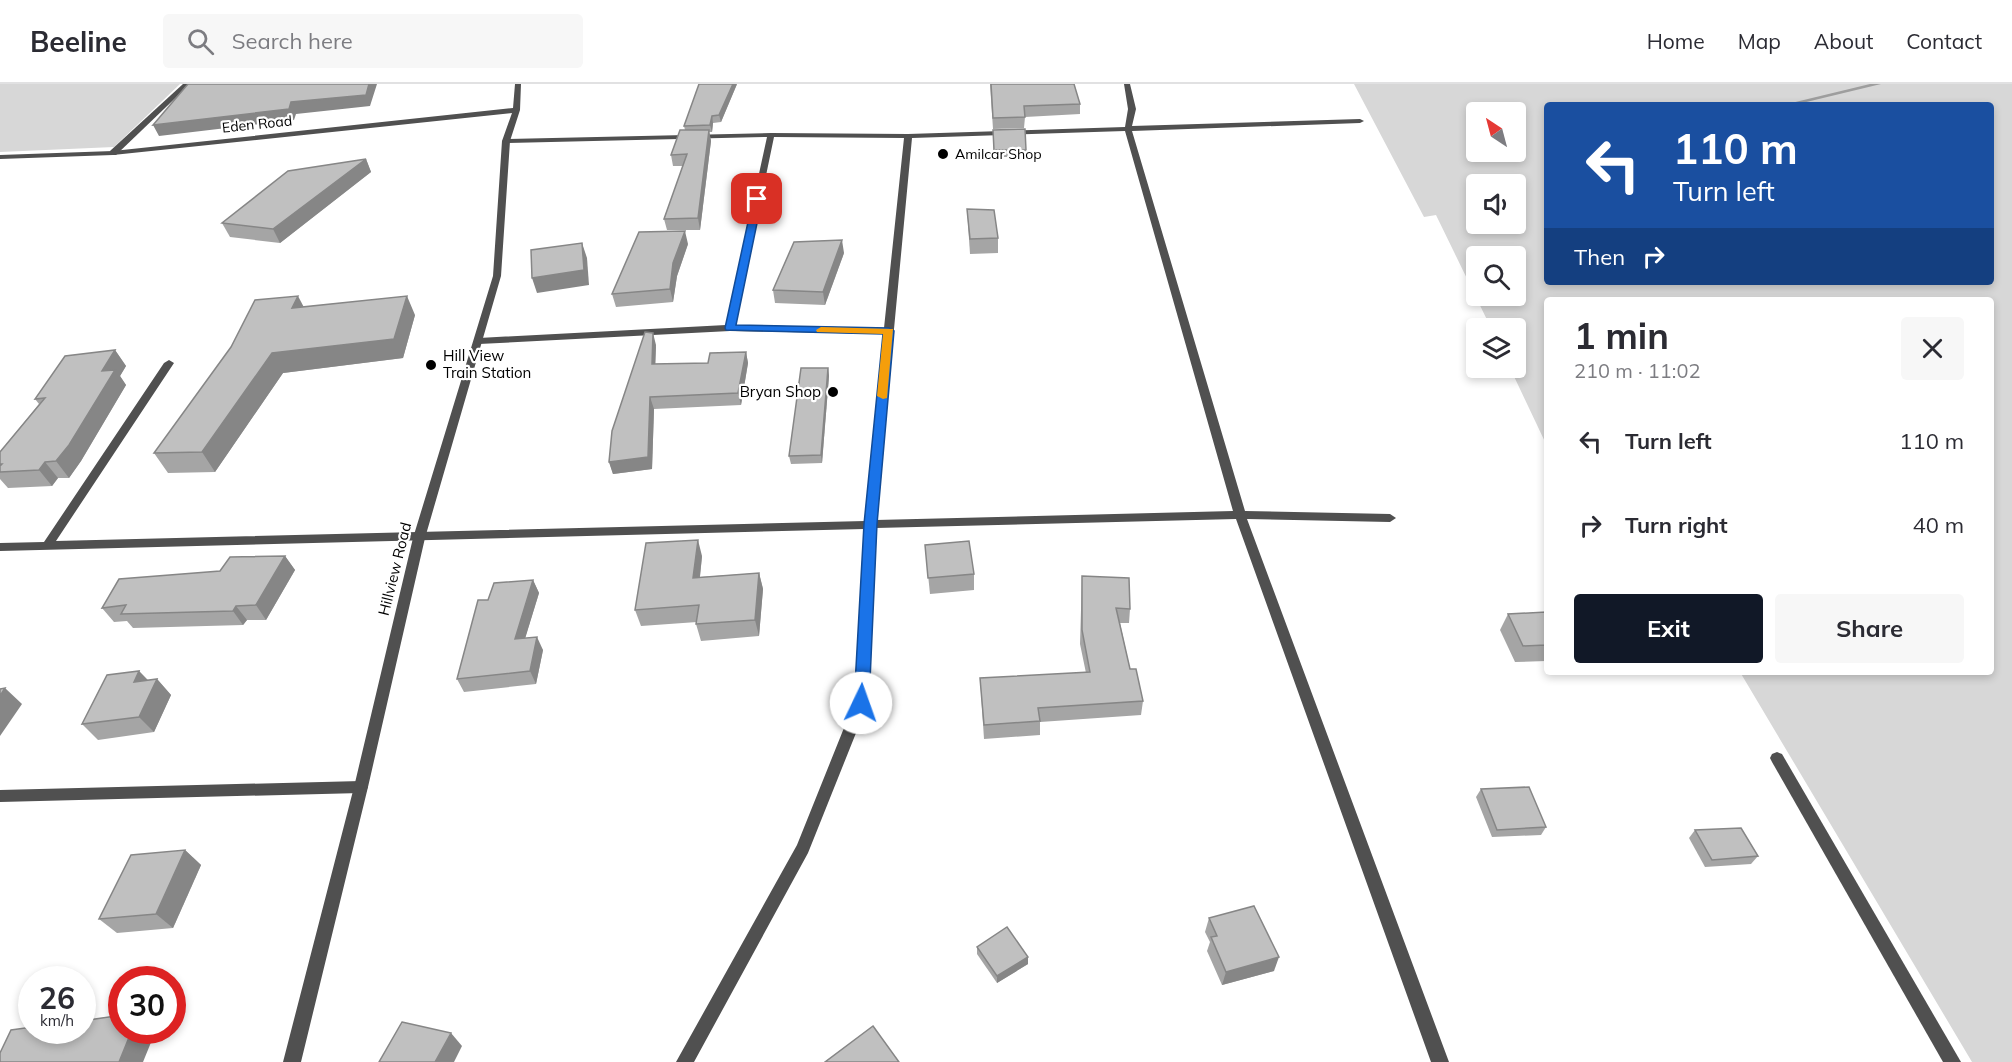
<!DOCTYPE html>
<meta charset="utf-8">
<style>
:root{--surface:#fff;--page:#f7f7f7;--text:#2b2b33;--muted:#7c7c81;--line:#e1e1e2;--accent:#111827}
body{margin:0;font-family:Mulish,sans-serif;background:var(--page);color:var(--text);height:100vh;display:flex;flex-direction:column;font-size:22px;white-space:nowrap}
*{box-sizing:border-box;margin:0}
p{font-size:20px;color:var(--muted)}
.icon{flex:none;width:33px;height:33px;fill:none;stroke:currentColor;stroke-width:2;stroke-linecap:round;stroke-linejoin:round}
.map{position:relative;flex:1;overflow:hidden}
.drawer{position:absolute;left:1544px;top:213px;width:450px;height:378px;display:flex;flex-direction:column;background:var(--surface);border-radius:6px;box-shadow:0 3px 9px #0003}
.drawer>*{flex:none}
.top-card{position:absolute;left:1544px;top:18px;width:450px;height:183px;border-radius:6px;box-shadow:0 3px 9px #0003;background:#1a4fa0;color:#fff;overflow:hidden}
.needle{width:39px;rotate:324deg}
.controls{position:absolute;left:1466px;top:18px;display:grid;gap:12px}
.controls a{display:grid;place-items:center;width:60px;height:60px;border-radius:6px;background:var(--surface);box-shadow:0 3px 9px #0003;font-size:30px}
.speed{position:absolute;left:18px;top:882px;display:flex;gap:12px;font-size:30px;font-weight:700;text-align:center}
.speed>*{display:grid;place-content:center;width:78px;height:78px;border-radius:50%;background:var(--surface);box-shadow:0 3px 9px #0003;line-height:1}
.speed small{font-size:15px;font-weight:400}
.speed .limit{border:9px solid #d22;background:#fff;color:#111}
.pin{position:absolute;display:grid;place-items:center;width:51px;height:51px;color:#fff;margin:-26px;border-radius:12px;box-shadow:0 3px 9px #0006}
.me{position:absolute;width:66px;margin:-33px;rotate:3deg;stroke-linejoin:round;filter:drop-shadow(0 0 4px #0008)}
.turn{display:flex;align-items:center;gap:21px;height:126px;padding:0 30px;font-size:27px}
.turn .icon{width:78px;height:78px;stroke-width:2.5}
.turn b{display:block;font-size:42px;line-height:51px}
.then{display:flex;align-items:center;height:57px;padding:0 30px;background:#0003;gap:12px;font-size:22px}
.round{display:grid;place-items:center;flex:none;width:63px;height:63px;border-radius:6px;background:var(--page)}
.summary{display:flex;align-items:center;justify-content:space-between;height:102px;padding:0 30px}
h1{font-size:36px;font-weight:700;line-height:45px}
.cta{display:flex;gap:12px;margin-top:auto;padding:12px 30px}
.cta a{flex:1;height:69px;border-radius:6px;background:var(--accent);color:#fff;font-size:24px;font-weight:700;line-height:69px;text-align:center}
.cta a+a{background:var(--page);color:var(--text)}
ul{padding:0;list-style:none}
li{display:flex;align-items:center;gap:18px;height:84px;padding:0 30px}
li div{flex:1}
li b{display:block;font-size:22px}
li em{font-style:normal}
header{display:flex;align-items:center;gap:36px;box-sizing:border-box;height:84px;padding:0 30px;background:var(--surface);border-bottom:2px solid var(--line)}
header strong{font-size:28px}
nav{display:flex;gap:33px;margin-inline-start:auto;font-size:21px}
.search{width:420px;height:54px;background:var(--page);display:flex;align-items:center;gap:15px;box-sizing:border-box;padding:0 21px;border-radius:6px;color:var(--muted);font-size:22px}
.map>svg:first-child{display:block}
</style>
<header>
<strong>Beeline</strong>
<div class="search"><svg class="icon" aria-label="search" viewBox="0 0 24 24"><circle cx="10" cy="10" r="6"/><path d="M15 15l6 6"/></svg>Search here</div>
<nav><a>Home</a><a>Map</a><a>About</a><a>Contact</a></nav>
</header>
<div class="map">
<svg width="2012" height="978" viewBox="0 0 2012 978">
<rect width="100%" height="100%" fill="#fff"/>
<g fill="#d7d7d7" fill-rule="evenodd">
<polygon points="0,0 180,0 114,63 0,68"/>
<path d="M1354,0h658v978h-40l-232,-390h250v-372h-444v144l-36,-76h5v-40h-24l-55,-113 -12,2zM1546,21h444v177h-444zM1476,28h39v40h-39zM1476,100h39v40h-39zM1476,172h39v40h-39z"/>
</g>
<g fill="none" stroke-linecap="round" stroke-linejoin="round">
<polygon fill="#9e9e9e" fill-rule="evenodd" points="1870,0 1881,0 1794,21 1783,21"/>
<g fill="#505050" fill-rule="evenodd">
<polygon points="183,0 190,0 116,71 110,71 110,67"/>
<path d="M1124,0h6l6,25 -4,17 228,-7 4,2 -4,2 -228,8 113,380 145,3 6,4 -6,4 -143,-3 202,543h-18l-195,-543 -360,9 -8,175 -60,150 -114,209h-18l121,-217 57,-142 10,-174 -864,22v-8l44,-1 120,-179 5,-3 5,3 -118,178 809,-20 19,-187 -154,-3 -251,13 -5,-3 5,-3 247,-13 41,-188 -261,6 -4,-2 4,-2 265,-6 137,1 217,-7 3,-18zM1125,47l108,380 -357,9 36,-382zM774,53l130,1 -20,190 -149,-3z"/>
<polygon points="1777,668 1782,670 1961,978 1943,978 1772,678 1770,674 1772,670"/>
<polygon points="361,697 366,699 368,703 366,707 361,709 0,718 0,706"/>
</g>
<polygon fill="#505050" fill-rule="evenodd" points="515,0 521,0 520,26 510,57 501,192 425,454 368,703 301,978 283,978 354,703 413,454 493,192 502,57 512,29 113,71 0,75 0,71 113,67 513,24"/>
</g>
<g fill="#a5a5a5">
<polygon points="737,0 721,38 713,39 712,48 709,48 711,57 700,146 667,146 664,135 683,82 673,82 671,71 685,46 684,42"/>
<polygon points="990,0 1074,0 1080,20 1080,30 1025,33 1024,44 993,45"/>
<polygon points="993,46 1026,66 1026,73 994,73"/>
<polygon points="366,75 371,88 280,159 230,153 222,139"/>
<polygon points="967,125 998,154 998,169 970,170"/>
<polygon points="688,160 677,192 673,218 616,223 612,210"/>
<polygon points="844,169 825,221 775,219 773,206"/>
<polygon points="304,223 415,231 403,274 283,289 215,388 168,389 154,369"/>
<polygon points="656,261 655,280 708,279 746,268 748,279 741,321 654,325 652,385 613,390 609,378"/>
<polygon points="115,266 126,282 120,292 126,301 81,377 69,394 58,394 52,402 8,404 0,395 0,368 39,320 35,315"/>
<polygon points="828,284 829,292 822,379 791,380 789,372"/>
<polygon points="925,461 974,490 974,506 930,510"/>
<polygon points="285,472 295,486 266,536 247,536 243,541 133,544 127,537 114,538 102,524 220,487"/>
<polygon points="702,472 700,493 759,489 763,505 759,552 701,557 696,540 697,538 641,542 635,526"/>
<polygon points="1082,492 1130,525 1129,539 1120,539 1130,585 1143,617 1141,631 1040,638 1040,651 984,655 980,594 1086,589 1080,560"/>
<polygon points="533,496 539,509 525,554 543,566 536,600 464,608 457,595 488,516"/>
<polygon points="1546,528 1546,577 1515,578 1500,546 1508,530"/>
<polygon points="139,587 148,596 157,595 171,611 154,648 98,656 82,640"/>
<polygon points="1481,705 1546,743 1541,751 1492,753 1476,713"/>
<polygon points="1695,746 1758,772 1751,780 1705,783 1689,754"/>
<polygon points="185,766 201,781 173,844 117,849 99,835"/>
<polygon points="1209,834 1274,887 1222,901 1207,867 1210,858 1205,848"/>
<polygon points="977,863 1028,873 1028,880 997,899 977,870"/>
</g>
<g fill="#868686">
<polygon points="369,0 377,0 370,22 296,30 294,36 159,52 153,41 291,18"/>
<polygon points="733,0 737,0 721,38 719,31"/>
<polygon points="712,32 713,39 712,48 710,41"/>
<polygon points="709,46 711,57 700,146 698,134"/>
<polygon points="366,75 371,88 280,159 273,145"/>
<polygon points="685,147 688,160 677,192 673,218 670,205 673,179"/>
<polygon points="842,156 844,169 825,221 823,208"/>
<polygon points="582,159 587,174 589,201 537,209 532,194"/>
<polygon points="298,212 308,231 292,224"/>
<polygon points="407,212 415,231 403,274 283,289 215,388 202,368 272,269"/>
<polygon points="653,249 656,261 655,292 652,280"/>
<polygon points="115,266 126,282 120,292 126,301 81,377 69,394 56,377 102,287"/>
<polygon points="746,268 748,279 741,321 738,309"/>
<polygon points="828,284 829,292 822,379 821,371"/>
<polygon points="650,313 654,325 652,385 613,390 609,378"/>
<polygon points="45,378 58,394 52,402 39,386"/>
<polygon points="698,456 702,472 698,510 693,494"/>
<polygon points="285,472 295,486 266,536 256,521"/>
<polygon points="759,489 763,505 759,552 755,536"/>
<polygon points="533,496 539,509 521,568 515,555"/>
<polygon points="236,522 247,536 243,541 233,527"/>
<polygon points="537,553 543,566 536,600 530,587"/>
<polygon points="139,587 153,602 157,595 171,611 154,648 139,633 134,598"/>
<polygon points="5,604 22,620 0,652 0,612"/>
<polygon points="185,766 201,781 173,844 156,830"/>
<polygon points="1028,873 1028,880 997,899 997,892"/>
<polygon points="1279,873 1274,887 1222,901 1226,888"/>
<polygon points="132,946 156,946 143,978 119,978"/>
<polygon points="451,949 462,962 454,978 435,978"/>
</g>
<g fill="#c0c0c0" stroke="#868686" stroke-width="1.5">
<polygon points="188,0 369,0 366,11 291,18 289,25 153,41"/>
<polygon points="699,0 733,0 719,31 712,32 710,41 684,42"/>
<polygon points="991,0 1074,0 1080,20 1024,22 1025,33 993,34"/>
<polygon points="1025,45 1026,66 994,66 993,46"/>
<polygon points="680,46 709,46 698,134 664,135 687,70 671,71"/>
<polygon points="366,75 273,145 222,139 288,87"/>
<polygon points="967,125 994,126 998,154 970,155"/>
<polygon points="685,147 673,179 670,205 612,210 639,148"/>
<polygon points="842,156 823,208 773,206 794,158"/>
<polygon points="582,159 584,186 532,194 531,166"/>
<polygon points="298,212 292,224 407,212 394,255 272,269 202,368 154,369 231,263 255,216"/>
<polygon points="645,248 653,249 652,280 708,279 710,269 746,268 738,309 650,313 648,373 609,378 612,347"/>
<polygon points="115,266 102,287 115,286 69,361 56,377 45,378 39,386 0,388 0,382 2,380 0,380 0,368 45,314 35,315 65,272"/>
<polygon points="801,284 828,284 821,371 789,372"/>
<polygon points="698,456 693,494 759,489 755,536 696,540 699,521 635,526 646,459"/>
<polygon points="969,457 974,490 928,494 925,461"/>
<polygon points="285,472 256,521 236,522 233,527 121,530 126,521 102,524 119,495 220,487 230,473"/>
<polygon points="1082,492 1129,494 1130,525 1116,524 1130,585 1136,585 1143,617 1038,624 1040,637 984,641 980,594 1090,588 1082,546"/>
<polygon points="533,496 515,555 537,553 530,587 457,595 478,516 488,516 494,499"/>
<polygon points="1546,528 1546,561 1523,562 1508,530"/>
<polygon points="139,587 134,598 157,595 139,633 82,640 107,591"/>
<polygon points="5,604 0,612 0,605"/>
<polygon points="1529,703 1546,743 1497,746 1481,705"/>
<polygon points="1741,744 1758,772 1712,776 1695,746"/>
<polygon points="185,766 156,830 99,835 131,771"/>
<polygon points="1254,822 1279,873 1226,888 1211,853 1217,852 1209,834"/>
<polygon points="1007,843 1028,873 997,892 977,863"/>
<polygon points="122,931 122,946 132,946 119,978 0,978 0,969 11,946 32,943 32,946 82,946 82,937"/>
<polygon points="402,938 451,949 435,978 379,978"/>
<polygon points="873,942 899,978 825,978"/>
</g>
<polygon fill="#1a73e8" stroke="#114b97" stroke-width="1.5" points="757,112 762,115 736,241 889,244 894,247 877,440 869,619 867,623 856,623 854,619 864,440 883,250 726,246 725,244 753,115"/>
<polygon fill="#f59e0b" points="821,243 893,245 887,314 883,315 877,312 883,250 817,248 816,246"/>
<g fill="#000" stroke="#fff" stroke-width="2">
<circle cx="943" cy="70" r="6"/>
<circle cx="431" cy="281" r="6"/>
<circle cx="833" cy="308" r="6"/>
</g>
<g text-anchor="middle" stroke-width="4.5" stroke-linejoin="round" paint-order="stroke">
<g font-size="14" fill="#000" stroke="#fff">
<text transform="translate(257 40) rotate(-6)" y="5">Eden Road</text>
</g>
<g font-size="14" fill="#000" stroke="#fff" text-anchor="start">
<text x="955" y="75">Amilcar Shop</text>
</g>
<g font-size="15" fill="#000" stroke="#fff" text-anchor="start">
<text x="443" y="277">Hill View<tspan x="443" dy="17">Train Station</tspan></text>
<text x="821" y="313" text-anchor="end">Bryan Shop</text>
</g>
<g font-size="15" fill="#000" stroke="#fff">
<text transform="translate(395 485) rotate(-76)" y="5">Hillview Road</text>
</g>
</g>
</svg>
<div class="controls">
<a><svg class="needle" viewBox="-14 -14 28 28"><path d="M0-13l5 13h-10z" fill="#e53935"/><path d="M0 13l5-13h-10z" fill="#7c7c81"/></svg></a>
<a><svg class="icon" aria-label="sound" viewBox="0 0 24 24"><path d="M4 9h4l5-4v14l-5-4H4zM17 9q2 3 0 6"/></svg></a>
<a><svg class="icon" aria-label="search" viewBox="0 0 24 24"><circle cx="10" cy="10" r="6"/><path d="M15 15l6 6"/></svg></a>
<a><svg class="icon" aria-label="layers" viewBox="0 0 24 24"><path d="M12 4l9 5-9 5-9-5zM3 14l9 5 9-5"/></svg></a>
</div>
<div class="speed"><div>26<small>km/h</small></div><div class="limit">30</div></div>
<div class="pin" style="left:757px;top:115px;background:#d93025"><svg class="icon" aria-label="arrive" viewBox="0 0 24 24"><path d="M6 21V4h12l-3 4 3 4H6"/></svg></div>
<svg class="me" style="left:861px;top:619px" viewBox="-20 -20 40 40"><circle r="19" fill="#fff"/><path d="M0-13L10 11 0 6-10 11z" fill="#1a73e8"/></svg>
<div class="top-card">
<div class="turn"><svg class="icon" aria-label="left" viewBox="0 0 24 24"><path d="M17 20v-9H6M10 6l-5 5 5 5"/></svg><div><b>110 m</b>Turn left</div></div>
<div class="then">Then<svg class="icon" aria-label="right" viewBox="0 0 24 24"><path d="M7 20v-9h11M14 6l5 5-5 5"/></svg></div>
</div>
<section class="drawer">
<div class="summary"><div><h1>1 min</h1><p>210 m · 11:02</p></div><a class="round"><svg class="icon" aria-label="close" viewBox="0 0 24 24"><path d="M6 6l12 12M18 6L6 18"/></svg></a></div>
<ul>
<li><svg class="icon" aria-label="left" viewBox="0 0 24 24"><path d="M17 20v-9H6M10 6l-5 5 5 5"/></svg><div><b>Turn left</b></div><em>110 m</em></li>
<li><svg class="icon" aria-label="right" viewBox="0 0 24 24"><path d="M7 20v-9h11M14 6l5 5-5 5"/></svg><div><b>Turn right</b></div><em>40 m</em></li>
</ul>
<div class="cta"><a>Exit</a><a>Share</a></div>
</section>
</div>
